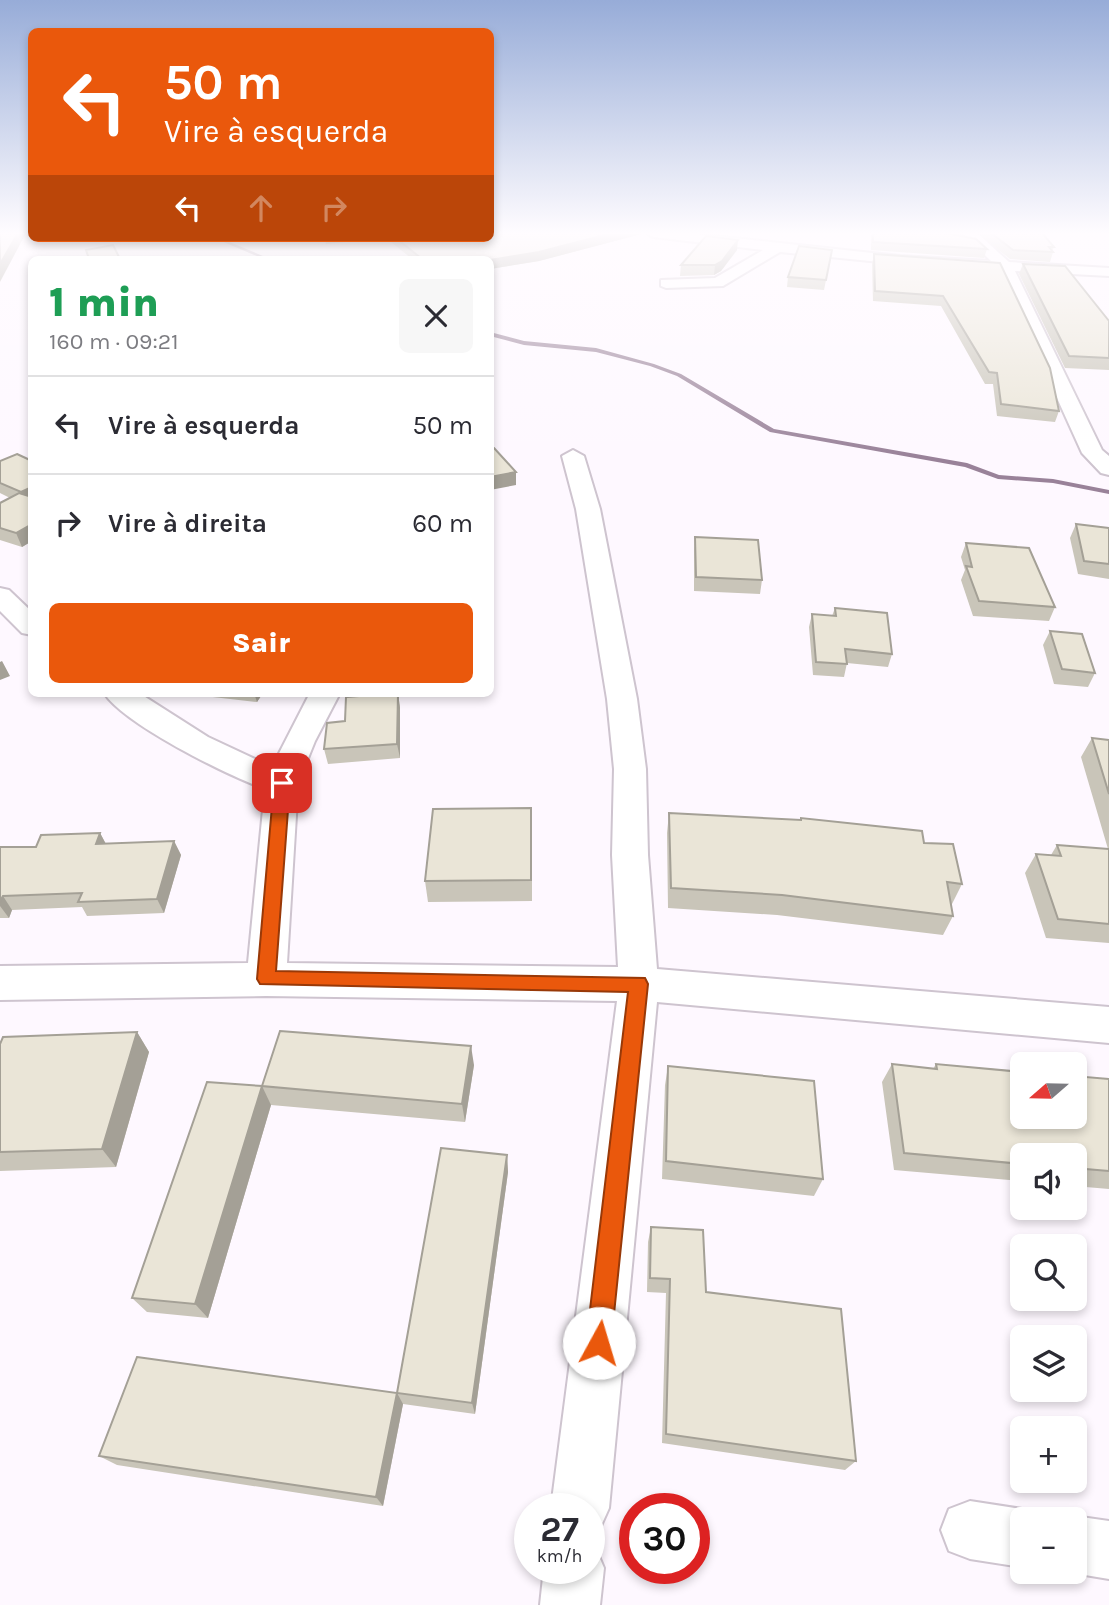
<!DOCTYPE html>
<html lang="pt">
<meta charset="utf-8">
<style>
:root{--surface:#fff;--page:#f7f7f7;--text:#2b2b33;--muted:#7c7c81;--line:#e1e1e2;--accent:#ea580c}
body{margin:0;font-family:Karla,sans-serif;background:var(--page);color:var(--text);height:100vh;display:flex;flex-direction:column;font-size:26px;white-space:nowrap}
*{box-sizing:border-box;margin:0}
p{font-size:23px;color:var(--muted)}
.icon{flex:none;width:38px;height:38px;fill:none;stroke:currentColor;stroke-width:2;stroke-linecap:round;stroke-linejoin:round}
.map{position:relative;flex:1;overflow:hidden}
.details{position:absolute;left:28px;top:256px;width:466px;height:441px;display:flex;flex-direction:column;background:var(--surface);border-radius:10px;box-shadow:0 4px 10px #0003}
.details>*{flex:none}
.banner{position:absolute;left:28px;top:28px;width:466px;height:214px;border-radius:10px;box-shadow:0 4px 10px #0003;background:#ea580c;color:#fff;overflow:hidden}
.needle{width:46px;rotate:250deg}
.tools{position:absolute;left:1010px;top:1052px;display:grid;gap:14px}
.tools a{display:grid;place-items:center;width:77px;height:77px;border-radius:10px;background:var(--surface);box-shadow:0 4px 10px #0003;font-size:35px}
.speed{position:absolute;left:514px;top:1493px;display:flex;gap:14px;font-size:35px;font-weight:700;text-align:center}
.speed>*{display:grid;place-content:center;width:91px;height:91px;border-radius:50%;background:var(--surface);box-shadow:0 4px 10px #0003;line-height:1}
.speed small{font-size:18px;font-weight:400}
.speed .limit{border:10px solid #d22;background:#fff;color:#111}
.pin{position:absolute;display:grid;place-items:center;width:60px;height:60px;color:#fff;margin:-30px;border-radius:14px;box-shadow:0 4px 10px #0006}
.me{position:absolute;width:77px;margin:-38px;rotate:6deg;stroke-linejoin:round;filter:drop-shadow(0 0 5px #0008)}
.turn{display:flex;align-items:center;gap:24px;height:147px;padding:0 21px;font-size:32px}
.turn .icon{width:91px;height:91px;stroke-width:2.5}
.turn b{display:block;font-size:49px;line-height:60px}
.lanes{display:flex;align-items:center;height:66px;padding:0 21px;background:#0003;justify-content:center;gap:35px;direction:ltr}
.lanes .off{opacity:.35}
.round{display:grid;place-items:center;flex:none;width:74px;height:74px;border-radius:10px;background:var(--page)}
.headline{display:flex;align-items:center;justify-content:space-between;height:119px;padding:0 21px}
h1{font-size:42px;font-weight:800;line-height:52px;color:#1e9e55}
.primary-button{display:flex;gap:14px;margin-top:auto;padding:14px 21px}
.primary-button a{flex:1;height:80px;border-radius:10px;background:var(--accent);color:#fff;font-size:28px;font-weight:800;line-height:80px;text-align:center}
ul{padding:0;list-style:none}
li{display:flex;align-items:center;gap:21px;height:98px;padding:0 21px;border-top:2px solid var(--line)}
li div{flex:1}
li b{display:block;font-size:26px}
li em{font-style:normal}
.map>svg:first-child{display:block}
</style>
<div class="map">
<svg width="1109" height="1605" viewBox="0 0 1109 1605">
<rect width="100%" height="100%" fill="#fef8ff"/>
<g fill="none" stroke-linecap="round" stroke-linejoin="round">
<g fill="#998299" fill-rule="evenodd">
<polygon points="214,238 220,238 270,259 264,259"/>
<polygon points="490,332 524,341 596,348 654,364 681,374 774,429 967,463 999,475 1053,479 1109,490 1109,494 1053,483 998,479 965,467 770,432 677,376 650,366 596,352 524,345 490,336"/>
</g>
<defs>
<g id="minor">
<polygon points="646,233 687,233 900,256 991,261 962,233 977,233 1009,262 1109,268 1109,276 1015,271 1102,450 1109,456 1109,475 1101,473 1082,453 999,270 900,264 780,252 723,286 666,288 661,286 661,280 715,278 763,250 653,237"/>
<path d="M573,450l11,6 16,53 37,190 9,70 2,86 9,114 452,38v36l-452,-41 -48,506 -9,20 -10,5v-25h-39l66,-507 -351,-5 -266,4v-34l248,-3 17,-174c-38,-14 -140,-64 -161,-96h35l69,44 64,30 38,-74h30l-25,48 -17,42 -11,180 331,4 -6,-112 2,-86 -7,-70 -31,-190 -14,-53z"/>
<polygon points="0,588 9,590 32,612 32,635 22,633 0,611"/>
<polygon points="970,1501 1022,1509 1043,1517 1022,1519 1022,1567 970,1559 949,1551 941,1530 949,1509"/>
<polygon points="1074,1516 1109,1521 1109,1579 1067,1572 1074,1572 1074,1519 1066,1519"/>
<polygon points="590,1545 595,1547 604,1568 600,1605 540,1605 544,1568 590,1568"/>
</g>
</defs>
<use href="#minor" stroke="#cec4cf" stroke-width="4"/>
<use href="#minor" fill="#fff" fill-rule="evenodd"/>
</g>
<g fill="#c9c5b9">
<polygon points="490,233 645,233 539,261 490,269 490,259 412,259 386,238 490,238"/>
<polygon points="871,233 946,233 987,249 984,258 871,250"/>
<polygon points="977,233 1042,233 1054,247 1052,251 1053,252 1050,262 1010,259"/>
<polygon points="737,250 721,271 714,275 680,276 681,265"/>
<polygon points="832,250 824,290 787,287 788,277"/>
<polygon points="874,254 1000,263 1059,411 1055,422 997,416 993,384 985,384 941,306 873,301 872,264"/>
<polygon points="1023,264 1109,321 1109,370 1065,368 1019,274"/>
<polygon points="0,461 32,461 32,541 22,547 0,540 0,503 10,498 0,493"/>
<polygon points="1076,524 1109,528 1109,579 1078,574 1070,538"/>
<polygon points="695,537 762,580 760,594 694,591 694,550"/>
<polygon points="966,543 1055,607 1049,621 973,616 961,580 965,570 961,557"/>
<polygon points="835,608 892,654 888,667 847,663 844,677 813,675 809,627 812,614 832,616"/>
<polygon points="1050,631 1095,673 1088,687 1054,684 1043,645"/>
<polygon points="178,693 263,693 257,702"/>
<polygon points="398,693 400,708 400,758 328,764 324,749 345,721"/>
<polygon points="1092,738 1109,740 1109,943 1046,938 1025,873 1036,854 1051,855 1057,845 1108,849 1081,757"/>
<polygon points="669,813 800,820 801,818 924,843 962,884 952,904 951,904 953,916 943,935 777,915 668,908 667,833"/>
<polygon points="532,829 532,901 428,902 425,881"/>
<polygon points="100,833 106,844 174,841 181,855 164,913 87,916 82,907 12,910 9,918 0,918 0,847 36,847"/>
<polygon points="137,1032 149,1052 116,1167 0,1171 0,1044"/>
<polygon points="892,1064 933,1069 936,1064 1109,1079 1109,1189 1074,1186 1074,1155 1022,1155 1022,1181 894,1170 882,1082"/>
<polygon points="474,1065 465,1122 271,1105 208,1318 147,1312 132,1298 262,1086"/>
<polygon points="668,1066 823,1179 814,1196 662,1179 665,1085"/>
<polygon points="507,1155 508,1172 475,1414 403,1404 383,1506 117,1465 99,1456 397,1393"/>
<polygon points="651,1227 706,1292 856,1461 845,1470 662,1443 666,1293 647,1292 648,1242"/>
</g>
<g fill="#a4a096">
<polygon points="18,233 26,233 0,282 0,264"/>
<polygon points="612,233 645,233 539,261 490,269 490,260"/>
<polygon points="325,238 373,238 374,239 326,244"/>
<polygon points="738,240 737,250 721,271 714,275 715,265"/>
<polygon points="516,472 516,485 490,490 490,477"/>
<polygon points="32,487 32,503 27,505 21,492"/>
<polygon points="32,524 32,541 22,547 16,533"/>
<polygon points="2,661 10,676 0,680 0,662"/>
<polygon points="254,693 263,693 257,702"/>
<polygon points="398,693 400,708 400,758 397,744"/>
<polygon points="100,833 108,848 96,844"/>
<polygon points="174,841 181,855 164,913 157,899"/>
<polygon points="3,896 12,910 9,918 0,906 0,901"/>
<polygon points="137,1032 149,1052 116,1167 102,1149"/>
<polygon points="471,1046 474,1065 465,1122 462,1104"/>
<polygon points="262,1086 271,1105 208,1318 195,1304"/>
<polygon points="507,1155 508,1172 475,1414 472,1403"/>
<polygon points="397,1393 403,1404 383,1506 376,1497"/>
</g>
<g fill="#eae5d7" stroke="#a4a096" stroke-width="2">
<polygon points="0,233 18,233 0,264"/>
<polygon points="490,233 612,233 539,252 490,260 422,259 396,238 490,238"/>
<polygon points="873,233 946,233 976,239 987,249 873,242"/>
<polygon points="991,233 1042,233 1054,247 1049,247 1053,252 1013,250"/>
<polygon points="706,236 738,240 722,261 715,265 681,265"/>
<polygon points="113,245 120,259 89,259 86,250"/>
<polygon points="799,246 832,250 826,280 788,277"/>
<polygon points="874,254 1000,263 1050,368 1059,411 1001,404 997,373 989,372 943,296 875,291"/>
<polygon points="1023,264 1065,266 1109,321 1109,358 1069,356"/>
<polygon points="494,448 516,472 490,477 490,449"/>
<polygon points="17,454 32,461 32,487 21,492 0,483 0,461"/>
<polygon points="19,493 32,497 32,524 16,533 0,528 0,503"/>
<polygon points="1076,524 1109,528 1109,564 1084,561"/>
<polygon points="695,537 758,540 762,580 696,577"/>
<polygon points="966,543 1029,548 1055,607 979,601 966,566 972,567"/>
<polygon points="835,608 887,613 892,654 845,649 847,664 816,662 812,614 836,616"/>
<polygon points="1050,631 1082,634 1095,673 1062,669"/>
<polygon points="398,693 397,744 324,749 327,723 345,721 346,697"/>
<polygon points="1092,738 1109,740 1109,794"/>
<polygon points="531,808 531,880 425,881 433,809"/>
<polygon points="669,813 801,820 801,818 922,831 924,843 953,844 962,884 947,882 953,916 782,895 671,888"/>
<polygon points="100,833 96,844 174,841 157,899 78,902 82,893 3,896 0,901 0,847 36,847 41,835"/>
<polygon points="1057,845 1109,849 1109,924 1058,919 1036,854 1061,856"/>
<polygon points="280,1031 471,1046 462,1104 262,1086"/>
<polygon points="137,1032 102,1149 0,1152 0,1044 3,1037"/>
<polygon points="892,1064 937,1069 936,1064 1022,1072 1022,1116 1074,1116 1074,1076 1109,1079 1109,1171 1074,1168 1074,1155 1022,1155 1022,1164 904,1153"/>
<polygon points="668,1066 814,1081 823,1179 666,1161"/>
<polygon points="207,1082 262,1086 195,1304 132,1298"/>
<polygon points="441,1148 507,1155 472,1403 397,1393"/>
<polygon points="651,1227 703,1230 706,1292 841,1309 856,1461 666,1434 670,1279 650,1278"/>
<polygon points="137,1357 397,1393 376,1497 99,1456"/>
</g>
<linearGradient id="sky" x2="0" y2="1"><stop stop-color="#97acd8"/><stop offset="0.51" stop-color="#fffcff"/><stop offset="1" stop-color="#fffcff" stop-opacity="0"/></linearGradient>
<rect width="1109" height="457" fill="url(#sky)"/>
<polygon fill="#ea580c" stroke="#983908" stroke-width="2" points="282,777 290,783 276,971 645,978 648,984 611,1343 607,1352 599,1355 590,1352 586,1343 628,992 260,984 257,979 274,783"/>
</svg>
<div class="tools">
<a><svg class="needle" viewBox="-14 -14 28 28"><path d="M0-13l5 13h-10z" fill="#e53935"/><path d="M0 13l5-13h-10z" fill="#7c7c81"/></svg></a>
<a><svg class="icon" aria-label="sound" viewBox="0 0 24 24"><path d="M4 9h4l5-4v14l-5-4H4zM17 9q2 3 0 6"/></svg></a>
<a><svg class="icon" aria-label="search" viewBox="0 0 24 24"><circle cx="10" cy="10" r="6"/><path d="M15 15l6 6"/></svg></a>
<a><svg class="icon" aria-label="layers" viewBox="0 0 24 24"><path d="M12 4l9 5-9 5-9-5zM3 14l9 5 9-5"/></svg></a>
<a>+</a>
<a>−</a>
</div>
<div class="speed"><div>27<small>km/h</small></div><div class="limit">30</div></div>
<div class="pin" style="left:282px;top:783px;background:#d93025"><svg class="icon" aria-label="arrive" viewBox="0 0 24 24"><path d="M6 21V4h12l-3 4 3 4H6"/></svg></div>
<svg class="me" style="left:599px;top:1343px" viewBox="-20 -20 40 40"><circle r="19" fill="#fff"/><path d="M0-13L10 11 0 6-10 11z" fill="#ea580c"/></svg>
<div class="banner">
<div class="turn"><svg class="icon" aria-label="left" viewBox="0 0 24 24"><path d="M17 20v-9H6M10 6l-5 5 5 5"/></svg><div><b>50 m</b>Vire à esquerda</div></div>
<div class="lanes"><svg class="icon" aria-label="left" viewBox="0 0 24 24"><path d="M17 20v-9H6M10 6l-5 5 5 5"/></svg><svg class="icon off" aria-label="ahead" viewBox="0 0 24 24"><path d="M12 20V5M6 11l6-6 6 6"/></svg><svg class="icon off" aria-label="right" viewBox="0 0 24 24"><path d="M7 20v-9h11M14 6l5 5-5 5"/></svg></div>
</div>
<section class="details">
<div class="headline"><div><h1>1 min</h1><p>160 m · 09:21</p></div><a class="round"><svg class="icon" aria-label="close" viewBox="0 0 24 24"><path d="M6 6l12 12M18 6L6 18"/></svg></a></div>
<ul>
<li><svg class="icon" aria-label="left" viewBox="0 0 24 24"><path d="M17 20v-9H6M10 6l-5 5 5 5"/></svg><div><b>Vire à esquerda</b></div><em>50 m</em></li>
<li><svg class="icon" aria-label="right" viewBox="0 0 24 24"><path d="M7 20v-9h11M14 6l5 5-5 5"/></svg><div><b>Vire à direita</b></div><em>60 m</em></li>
</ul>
<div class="primary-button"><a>Sair</a></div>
</section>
</div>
